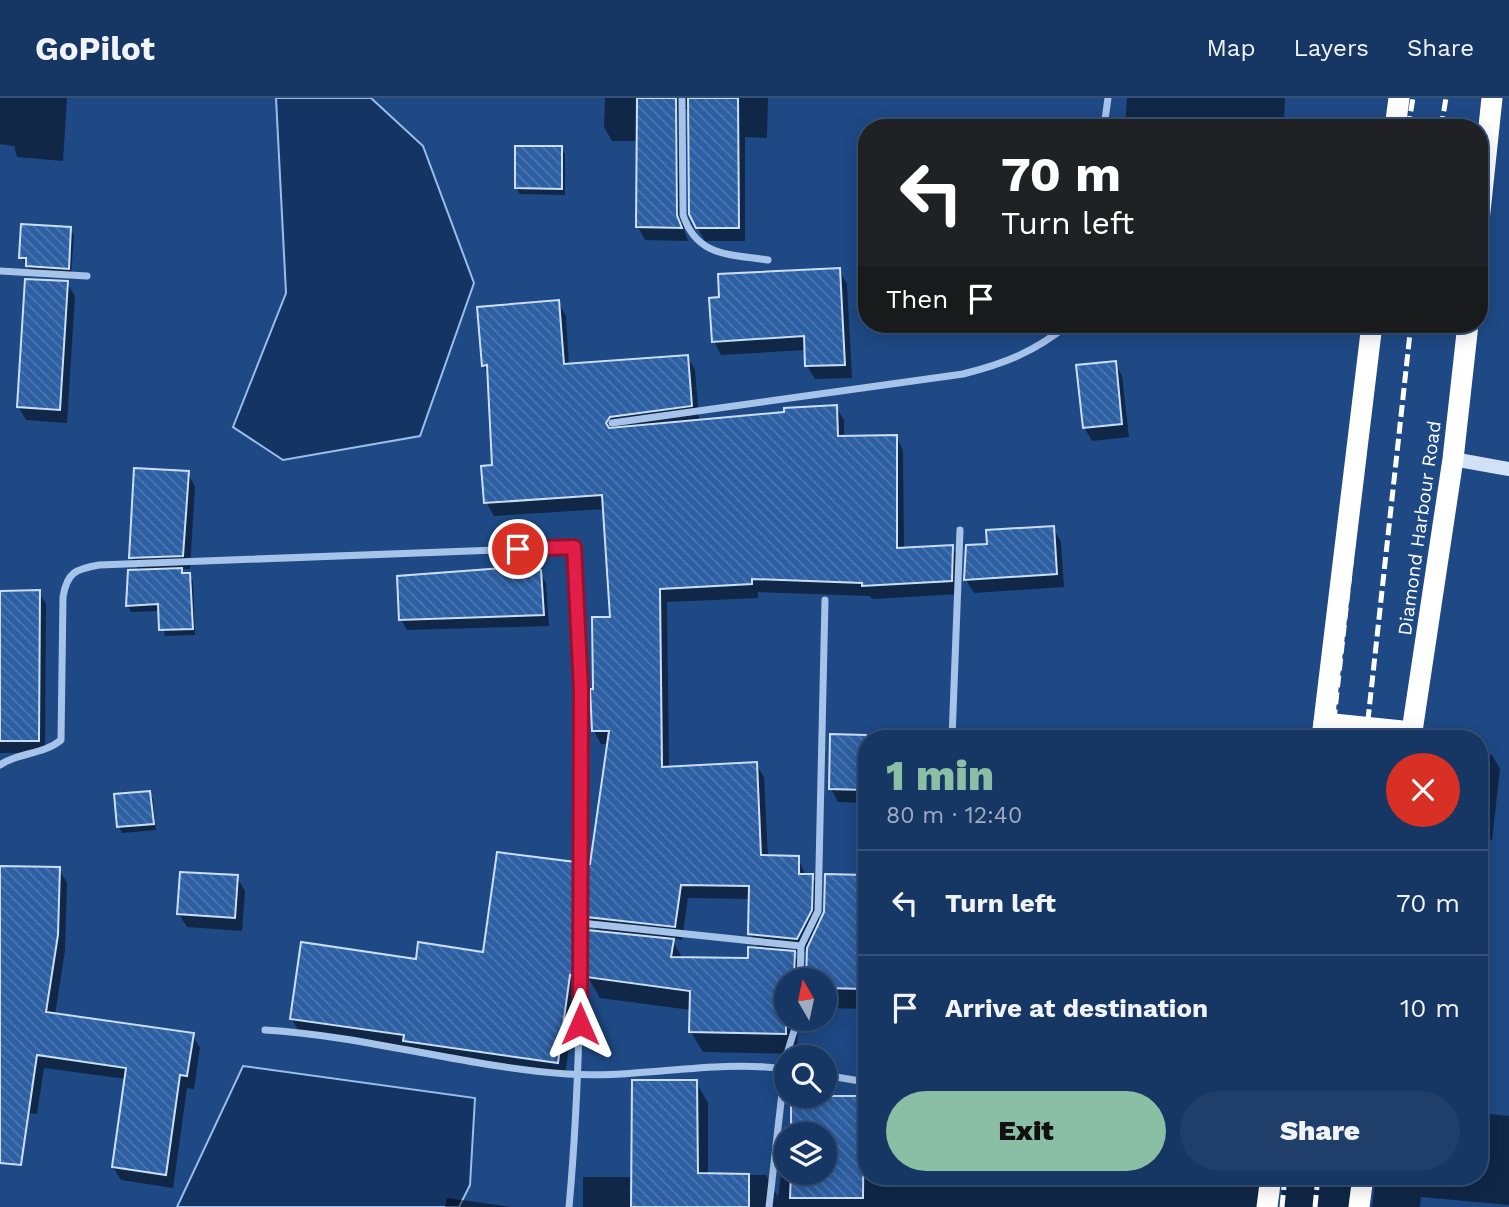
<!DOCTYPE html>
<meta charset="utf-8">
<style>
:root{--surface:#163764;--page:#1f3f6a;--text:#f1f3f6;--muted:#9eacbf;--line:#355178;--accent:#8abfa5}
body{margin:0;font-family:"Work Sans",sans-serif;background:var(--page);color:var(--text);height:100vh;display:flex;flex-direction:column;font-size:26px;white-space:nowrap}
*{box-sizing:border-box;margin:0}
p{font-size:23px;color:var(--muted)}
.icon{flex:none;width:38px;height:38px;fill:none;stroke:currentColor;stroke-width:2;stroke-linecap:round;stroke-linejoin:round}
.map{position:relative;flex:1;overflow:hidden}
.sheet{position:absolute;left:858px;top:632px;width:630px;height:455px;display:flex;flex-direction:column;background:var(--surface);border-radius:28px;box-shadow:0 4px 18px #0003,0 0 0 2px var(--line)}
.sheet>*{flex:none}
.top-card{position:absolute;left:858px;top:21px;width:630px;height:214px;border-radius:28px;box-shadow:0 4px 18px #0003,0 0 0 2px var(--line);background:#202124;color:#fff;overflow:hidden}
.needle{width:46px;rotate:351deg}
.tools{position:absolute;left:774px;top:870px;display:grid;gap:14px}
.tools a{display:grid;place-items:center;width:63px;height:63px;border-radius:50%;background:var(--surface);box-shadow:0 4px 18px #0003,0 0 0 2px var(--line);font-size:35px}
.pin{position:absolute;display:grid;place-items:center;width:60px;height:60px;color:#fff;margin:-30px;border:4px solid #fff;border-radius:50%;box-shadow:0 2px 7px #0007}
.me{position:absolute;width:77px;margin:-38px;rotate:0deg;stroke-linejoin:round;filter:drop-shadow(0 0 5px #0008)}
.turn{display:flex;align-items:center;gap:24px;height:147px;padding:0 28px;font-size:32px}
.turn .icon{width:91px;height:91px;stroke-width:2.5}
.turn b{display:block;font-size:49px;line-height:60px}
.then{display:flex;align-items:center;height:66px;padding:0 28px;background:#0003;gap:14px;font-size:26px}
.round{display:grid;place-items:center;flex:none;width:74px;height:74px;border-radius:37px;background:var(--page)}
.overview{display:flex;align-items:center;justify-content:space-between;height:119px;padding:0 28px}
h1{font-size:42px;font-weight:800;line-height:52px;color:var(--accent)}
.action{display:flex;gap:14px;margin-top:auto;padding:14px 28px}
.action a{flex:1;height:80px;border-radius:42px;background:var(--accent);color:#111;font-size:28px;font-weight:800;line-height:80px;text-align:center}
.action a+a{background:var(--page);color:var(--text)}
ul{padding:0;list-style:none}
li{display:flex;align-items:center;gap:21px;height:105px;padding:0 28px;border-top:2px solid var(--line)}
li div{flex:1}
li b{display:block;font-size:26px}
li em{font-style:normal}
header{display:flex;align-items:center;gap:42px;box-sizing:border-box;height:98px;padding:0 35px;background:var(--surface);border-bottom:2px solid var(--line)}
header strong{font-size:33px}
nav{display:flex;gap:38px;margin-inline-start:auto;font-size:24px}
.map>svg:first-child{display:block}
</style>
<header>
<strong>GoPilot</strong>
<nav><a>Map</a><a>Layers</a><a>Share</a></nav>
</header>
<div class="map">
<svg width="1509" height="1109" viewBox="0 0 1509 1109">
<defs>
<pattern id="building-back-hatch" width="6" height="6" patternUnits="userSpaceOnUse" patternTransform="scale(1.75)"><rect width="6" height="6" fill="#2d5fa3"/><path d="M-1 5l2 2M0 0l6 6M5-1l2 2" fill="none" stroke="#4c77b1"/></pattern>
</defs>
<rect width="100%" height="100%" fill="#1e4985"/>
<g fill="#143564" stroke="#9abeec" stroke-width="2">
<polygon points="276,0 371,0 423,48 474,185 420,338 283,362 233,329 286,195"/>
<polygon points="243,968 475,1000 470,1087 459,1109 177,1109"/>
</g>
<g fill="#0007" fill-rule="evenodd">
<polygon points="0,0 67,0 63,63 17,59 14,48 0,46"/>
<polygon points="605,0 768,0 767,40 745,39 745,143 705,143 697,129 690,8 683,14 684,132 688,143 645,142 638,129 638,43 612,43 604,29"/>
<polygon points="1127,0 1285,0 1284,22 1292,23 1296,30 1125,30"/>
<polygon points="561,49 565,56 565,97 520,96 516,90"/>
<polygon points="70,131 74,137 71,177 31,174 21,159"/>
<polygon points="839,172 847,186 852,280 815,281 807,268 806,252 721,257 714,243"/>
<polygon points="67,185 75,198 67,325 26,322 18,308"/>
<path d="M558,204l8,14 3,50 118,-10 8,14 4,49 137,-12 8,13v18l52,-1 7,13 1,99 48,-2 8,13 -1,34 -87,5 -2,-3 -112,-4v6l-91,4 2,166 87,-4 8,13 4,80 30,1 8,18h6l7,13v38l7,-15 1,-36 39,1v132l-42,-1v-28h-38v38h12l-1,36 -94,-2 -12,-20v-22l-91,-12 -12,-21 10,-44 -9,-16 2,-51 18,-122h-8l-7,-13v-40l18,-72 -7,-110 -111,7 -8,-14 8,-35 -5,-91 -6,-11zM688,800l63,1 -1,35 9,16 -9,10 -67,-1 -12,-21 11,2zM809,846l-1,34 -16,-27 13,1z"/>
<polygon points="1124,226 1170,226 1168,236 1129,235"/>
<polygon points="1115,265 1122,278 1129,339 1092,343 1084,329"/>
<polygon points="188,375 195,389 190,471 181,471 193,483 195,537 165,538 160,513 131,514 128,508 130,474 139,473 131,459"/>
<polygon points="1053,430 1061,444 1064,489 974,495 966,482 967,448 989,447"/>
<polygon points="540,474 546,485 549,528 407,532 401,521 519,475"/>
<polygon points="39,494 46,506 45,655 0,655 0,495"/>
<polygon points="1165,633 1227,634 1231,640 1165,640"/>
<polygon points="832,638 941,640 866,640 866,705 838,704 831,691"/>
<polygon points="1479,656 1492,657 1500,671 1492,742 1479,741"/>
<polygon points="149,695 153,701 156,732 122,735 119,729"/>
<polygon points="574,766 582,780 577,890 565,978 299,934 292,921 417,863 484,856"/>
<polygon points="0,770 59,771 67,785 65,852 55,917 192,936 200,950 194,991 187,990 173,1090 121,1082 113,1069 126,981 44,970 37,1016 0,1011"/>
<polygon points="237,779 245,793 242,833 187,829 179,816"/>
<polygon points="696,984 708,1005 708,1077 766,1077 778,1099 781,1077 824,1074 824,1036 793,1036 793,1000 866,1000 866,1078 1479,1078 1479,1015 1509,1018 1509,1107 1421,1099 1420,1109 1372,1109 1375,1086 1363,1091 1360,1109 1280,1109 1283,1086 1271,1091 1268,1109 583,1109 583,1079 633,1079"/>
<polygon points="447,1100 511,1109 445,1109"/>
</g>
<g fill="url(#building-back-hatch)" stroke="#cbdef8" stroke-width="2">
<polygon points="637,0 676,0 677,117 682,130 636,129"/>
<polygon points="688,0 738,0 739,130 696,130 689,116"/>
<polygon points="515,48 562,48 562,91 515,90"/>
<polygon points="21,126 71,129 69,171 26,168 26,160 19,160"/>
<polygon points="840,170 845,267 805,268 804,238 712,244 709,200 719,199 718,176"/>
<polygon points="25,181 68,183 60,312 17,309"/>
<polygon points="559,202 564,266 688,257 692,308 610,319 606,325 609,330 784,314 784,310 837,307 838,338 897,337 897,450 953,447 952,483 862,488 862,485 752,481 752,486 660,491 662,669 757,664 761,757 799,758 799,776 813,776 812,812 797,841 748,836 749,788 681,787 675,829 587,819 587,766 590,766 609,633 592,633 590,591 593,591 592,519 610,519 602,397 484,405 481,368 492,367 487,267 482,268 477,209"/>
<polygon points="1116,263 1122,326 1083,330 1076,267"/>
<polygon points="134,370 189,373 183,458 129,460"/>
<polygon points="1054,428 1057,476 964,482 966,447 987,446 986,432"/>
<polygon points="518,469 519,473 541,472 544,517 399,522 397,478"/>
<polygon points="182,470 182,475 190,475 193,531 159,532 158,506 126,508 128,472"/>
<polygon points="40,492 39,643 0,643 0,493"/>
<polygon points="830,636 866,637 866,692 829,691"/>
<polygon points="150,693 154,726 117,729 114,696"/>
<polygon points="497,754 575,764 574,878 570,877 558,965 403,943 404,937 290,921 301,844 416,861 418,844 483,854"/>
<polygon points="0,768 60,769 58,837 46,914 194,935 187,978 180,977 166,1077 112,1069 126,970 37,957 21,1067 0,1065"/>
<polygon points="180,774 238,777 235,820 177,816"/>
<polygon points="825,776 866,777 866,891 824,890 824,882 806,882 807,850 824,814"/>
<polygon points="587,832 674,841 671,859 748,860 748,849 795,853 794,882 786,882 786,936 689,934 690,893 586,879"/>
<polygon points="632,982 697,982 698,1075 749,1076 749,1109 631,1109"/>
<polygon points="791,998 864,998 863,1100 790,1100 791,1074 824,1074 824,1036 791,1036"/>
</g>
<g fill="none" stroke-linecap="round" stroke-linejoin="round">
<g stroke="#a6c4ea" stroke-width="7">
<path d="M682,0l1,117c14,42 46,39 85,45"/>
<polyline points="1104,29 1108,0"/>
<polyline points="0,173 87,178"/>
<path d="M612,325l351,-49c43,-11 71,-22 106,-50"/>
<polyline points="952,640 960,432"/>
<path d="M0,667c19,-13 43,-10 61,-25l2,-143c4,-25 13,-28 36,-32l475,-18c5,112 7,223 7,335 0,109 -2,217 -12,325"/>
<polyline points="581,825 801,848"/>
<polyline points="800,882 801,848 818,813 825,502"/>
<path d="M265,932c102,6 201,37 302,44 73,5 145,-15 219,-5"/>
<polyline points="786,959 798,920"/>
<polyline points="824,977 866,984"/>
<polyline points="769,1109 786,960"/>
</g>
<polyline stroke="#d2e1f8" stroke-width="14" points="1453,361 1509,371"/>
<g stroke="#fff" stroke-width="21">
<polyline points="1395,30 1399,0"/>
<polyline points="1479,123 1492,0"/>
<polyline points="1324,625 1412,634"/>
<polyline points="1322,640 1372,226"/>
<polyline points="1411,640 1453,361 1468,226"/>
<polyline points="1267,1109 1271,1078"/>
<polyline points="1359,1109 1363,1078"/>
</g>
<g stroke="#fff" stroke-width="5" stroke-dasharray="12 5" stroke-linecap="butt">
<polyline points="1408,30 1413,0"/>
<polyline points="1441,30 1446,0"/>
<polyline points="1332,640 1377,226"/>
<polyline points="1366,640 1411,226"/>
<polyline points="1282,1109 1285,1078"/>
<polyline points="1315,1109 1318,1078"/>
</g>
</g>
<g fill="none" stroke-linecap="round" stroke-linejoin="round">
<defs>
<polyline id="route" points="518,451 574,449 581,591 580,926"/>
</defs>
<use href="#route" stroke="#92132f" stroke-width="18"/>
<use href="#route" stroke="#e11d48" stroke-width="12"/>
</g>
<g text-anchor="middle" stroke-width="7" stroke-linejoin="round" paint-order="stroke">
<g font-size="19" fill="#fff" stroke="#1e4985">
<text transform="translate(1419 430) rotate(-82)" y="7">Diamond Harbour Road</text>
</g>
</g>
</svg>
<div class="tools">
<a><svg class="needle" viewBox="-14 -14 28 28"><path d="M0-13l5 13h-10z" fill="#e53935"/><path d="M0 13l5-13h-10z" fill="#9eacbf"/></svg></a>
<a><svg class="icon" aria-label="search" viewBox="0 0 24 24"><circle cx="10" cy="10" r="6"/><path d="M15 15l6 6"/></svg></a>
<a><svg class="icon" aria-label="layers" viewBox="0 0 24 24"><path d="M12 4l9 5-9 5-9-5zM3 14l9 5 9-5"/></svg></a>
</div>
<div class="pin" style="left:518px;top:451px;background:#d93025"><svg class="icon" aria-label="arrive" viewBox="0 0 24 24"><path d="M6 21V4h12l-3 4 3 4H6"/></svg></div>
<svg class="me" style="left:580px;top:926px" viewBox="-20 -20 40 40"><path d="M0-17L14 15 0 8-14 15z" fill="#e11d48" stroke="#fff" stroke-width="4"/></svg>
<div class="top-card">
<div class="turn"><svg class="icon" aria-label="left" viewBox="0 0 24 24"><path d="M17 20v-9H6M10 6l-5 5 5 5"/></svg><div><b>70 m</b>Turn left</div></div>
<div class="then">Then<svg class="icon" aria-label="arrive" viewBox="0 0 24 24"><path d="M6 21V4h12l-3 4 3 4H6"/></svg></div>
</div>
<section class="sheet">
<div class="overview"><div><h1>1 min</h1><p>80 m · 12:40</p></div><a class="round" style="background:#d93025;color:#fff"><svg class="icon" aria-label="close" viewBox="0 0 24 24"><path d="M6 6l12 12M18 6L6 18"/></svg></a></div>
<ul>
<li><svg class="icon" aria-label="left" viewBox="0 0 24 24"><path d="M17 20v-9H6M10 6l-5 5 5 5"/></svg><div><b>Turn left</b></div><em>70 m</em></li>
<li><svg class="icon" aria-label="arrive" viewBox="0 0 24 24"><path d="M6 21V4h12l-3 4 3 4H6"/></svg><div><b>Arrive at destination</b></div><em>10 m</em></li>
</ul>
<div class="action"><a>Exit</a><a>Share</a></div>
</section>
</div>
